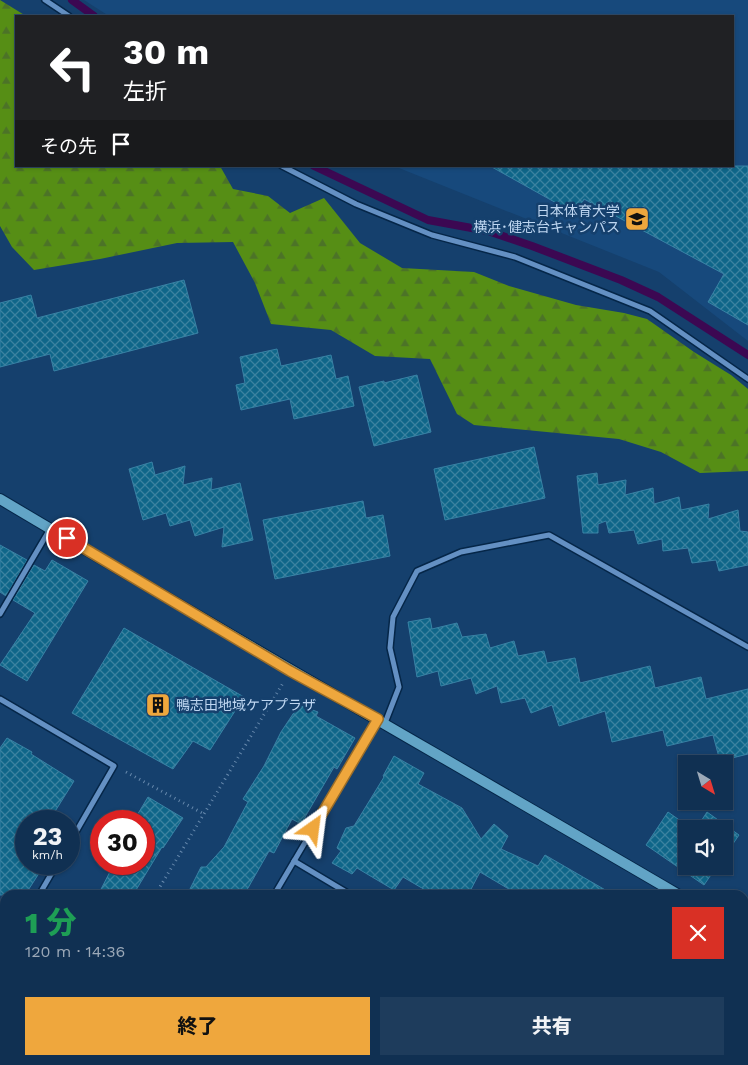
<!DOCTYPE html>
<html lang="ja">
<meta charset="utf-8">
<style>
:root{--surface:#103052;--page:#1e3c5c;--text:#f1f3f6;--muted:#9ca9b8;--line:#304b69;--accent:#efa73d}
body{margin:0;font-family:"Work Sans","Noto Sans JP",sans-serif;background:var(--page);color:var(--text);height:100vh;display:flex;flex-direction:column;font-size:19px;white-space:nowrap}
*{box-sizing:border-box;margin:0}
p{font-size:16px;color:var(--muted)}
.icon{flex:none;width:28px;height:28px;fill:none;stroke:currentColor;stroke-width:2;stroke-linecap:round;stroke-linejoin:round}
.map{position:relative;flex:1;overflow:hidden}
.drawer{position:absolute;left:0px;top:890px;width:749px;height:175px;display:flex;flex-direction:column;background:var(--surface);border-radius:15px 15px 0 0;box-shadow:0 1px 4px #0004,0 0 0 1px var(--line)}
.drawer>*{flex:none}
.guide{position:absolute;left:15px;top:15px;width:719px;height:152px;border-radius:0px;box-shadow:0 1px 4px #0004,0 0 0 1px var(--line);background:#202124;color:#fff;overflow:hidden}
.needle{width:32px;rotate:142deg}
.controls{position:absolute;left:678px;top:755px;display:grid;gap:10px}
.controls a{display:grid;place-items:center;width:55px;height:55px;border-radius:0px;background:var(--surface);box-shadow:0 1px 4px #0004,0 0 0 1px var(--line);font-size:25px}
.speed{position:absolute;left:15px;top:810px;display:flex;gap:10px;font-size:25px;font-weight:700;text-align:center}
.speed>*{display:grid;place-content:center;width:65px;height:65px;border-radius:50%;background:var(--surface);box-shadow:0 1px 4px #0004,0 0 0 1px var(--line);line-height:1}
.speed small{font-size:12px;font-weight:400}
.speed .limit{border:8px solid #d22;background:#fff;color:#111}
.pin{position:absolute;display:grid;place-items:center;width:42px;height:42px;color:#fff;margin:-21px;border:2px solid #fff;border-radius:50%;box-shadow:0 1px 5px #0007}
.me{position:absolute;width:55px;margin:-28px;rotate:31deg;stroke-linejoin:round;filter:drop-shadow(0 0 4px #0008)}
.turn{display:flex;align-items:center;gap:18px;height:105px;padding:0 25px;font-size:22px}
.turn .icon{width:65px;height:65px;stroke-width:2.5}
.turn b{display:block;font-size:35px;line-height:42px}
.then{display:flex;align-items:center;height:48px;padding:0 25px;background:#0003;gap:10px;font-size:19px}
.round{display:grid;place-items:center;flex:none;width:52px;height:52px;border-radius:0px;background:var(--page)}
.overview{display:flex;align-items:center;justify-content:space-between;height:85px;padding:0 25px}
h1{font-size:30px;font-weight:800;line-height:38px;color:#1e9e55}
.action{display:flex;gap:10px;margin-top:auto;padding:10px 25px}
.action a{flex:1;height:58px;border-radius:0px;background:var(--accent);color:#111;font-size:20px;font-weight:800;line-height:58px;text-align:center}
.action a+a{background:var(--page);color:var(--text)}
.map>svg:first-child{display:block}
</style>
<div class="map">
<svg width="748" height="1065" viewBox="0 0 748 1065">
<defs>
<pattern id="forest-firs" width="22" height="20" patternUnits="userSpaceOnUse" patternTransform="scale(1.25)"><rect width="22" height="20" fill="#568e15"/><path d="M5 1l3.5 6h-7zM16 11l3.5 6h-7z" fill="#4c7327"/></pattern>
<pattern id="building-cross-hatch" width="8" height="8" patternUnits="userSpaceOnUse" patternTransform="scale(1.25)"><rect width="8" height="8" fill="#0f6689"/><path d="M0 0l8 8M0 8l8-8" fill="none" stroke="#3b82a0"/></pattern>
</defs>
<rect width="100%" height="100%" fill="#15406d"/>
<polygon fill="#17497c" points="84,0 748,0 748,341 659,272 394,166 732,166 732,16 109,16"/>
<polygon fill="url(#forest-firs)" points="0,0 26,16 16,16 16,166 220,166 233,189 268,196 290,213 324,198 360,243 402,268 474,272 509,286 576,305 624,313 647,319 694,352 731,375 748,389 748,471 700,473 661,452 619,439 474,425 457,414 430,359 375,356 331,330 271,324 255,283 233,242 177,243 100,259 34,270 12,247 0,226"/>
<g fill="none" stroke-linecap="round" stroke-linejoin="round">
<g stroke="#3c0852" stroke-width="8">
<polyline points="72,0 94,16"/>
<polyline points="314,166 428,220 488,231 532,246 621,280 658,297 748,355"/>
</g>
</g>
<g fill="url(#building-cross-hatch)" stroke="#3882a5">
<polygon points="490,166 748,166 748,325 708,302 724,274 584,199 576,214"/>
<polygon points="184,280 198,333 54,371 50,354 0,367 0,303 31,295 37,318"/>
<polygon points="277,349 281,366 331,355 336,379 348,376 354,406 294,419 290,399 241,410 236,385 245,383 240,357"/>
<polygon points="417,375 431,432 374,446 359,387 384,381 384,383"/>
<polygon points="534,447 545,498 445,520 434,469"/>
<polygon points="152,462 155,475 185,466 183,485 212,478 211,490 240,483 253,540 222,547 224,527 195,536 190,520 170,526 166,513 143,520 129,469"/>
<polygon points="597,473 598,485 626,480 625,495 653,488 654,504 679,497 681,510 709,504 708,519 738,510 740,531 748,532 748,565 719,571 716,560 692,563 688,548 663,551 662,539 638,544 634,530 609,533 606,521 598,524 598,533 583,533 577,476"/>
<polygon points="363,501 366,518 383,515 390,556 275,579 263,520"/>
<polygon points="0,545 27,560 6,596 0,592"/>
<polygon points="52,560 88,581 27,681 0,665 35,613 13,600 34,565 45,571"/>
<polygon points="430,618 432,629 457,623 462,637 486,634 490,648 514,641 518,656 544,651 547,663 575,658 580,683 650,666 655,688 701,677 706,699 748,689 748,754 720,761 713,735 667,746 663,730 612,742 605,711 559,726 552,705 531,713 525,698 501,703 497,686 476,694 471,678 441,686 438,671 417,677 408,622"/>
<polygon points="124,628 244,697 210,750 193,741 173,769 72,713"/>
<polygon points="299,705 318,712 316,716 355,738 337,769 334,767 301,824 292,819 274,853 269,851 244,895 187,895 201,867 206,867 224,847 248,802 243,799 264,766 281,732"/>
<polygon points="7,738 32,752 31,754 74,781 49,821 26,821 26,864 45,864 25,895 0,895 0,748"/>
<polygon points="394,756 424,773 418,784 462,808 481,839 494,824 508,836 501,849 538,866 545,855 614,895 519,895 480,872 468,895 427,895 427,891 403,877 394,890 357,868 352,874 332,863 341,851 337,848 346,828 354,826 384,777 383,776"/>
<polygon points="148,797 183,818 163,848 162,847 133,895 98,895 114,864 144,864 144,821 136,817"/>
<polygon points="668,812 692,829 686,829 686,866 717,866 704,885 646,845"/>
<polygon points="707,812 739,835 724,857 724,829 696,829"/>
</g>
<g fill="none" stroke-linecap="round" stroke-linejoin="round">
<defs>
<g id="street">
<polyline points="45,0 69,16"/>
<polyline points="282,166 356,204 432,235 515,257 650,311 748,379"/>
<polyline points="0,614 50,529"/>
<polyline points="0,699 114,766 69,844"/>
<polyline points="385,723 399,687 390,648 393,617 417,571 461,552 549,535 748,647"/>
<polyline points="294,861 351,895"/>
<polyline points="39,895 57,864"/>
<polyline points="274,895 378,719"/>
<polyline points="0,962 5,953"/>
<polyline points="628,1060 637,1065"/>
<polyline points="174,1065 177,1060"/>
<polyline points="382,1065 385,1060"/>
<polyline points="589,1065 592,1060"/>
</g>
<g id="secondary">
<path d="M0,499c225,134 453,264 679,396"/>
<polyline points="744,933 748,936"/>
</g>
</defs>
<use href="#street" stroke="#052648" stroke-width="8"/>
<use href="#secondary" stroke="#052648" stroke-width="12"/>
<g stroke="#6789ad" stroke-width="3" stroke-dasharray="1 4" stroke-linecap="butt">
<polyline points="126,772 204,814"/>
<polyline points="155,895 283,683"/>
<polyline points="53,1065 56,1060"/>
</g>
<use href="#street" stroke="#6490c3" stroke-width="5"/>
<use href="#secondary" stroke="#62a4c6" stroke-width="10"/>
</g>
<g fill="none" stroke-linecap="round" stroke-linejoin="round">
<defs>
<polyline id="route" points="67,538 290,671 378,719 313,829"/>
</defs>
<use href="#route" stroke="#9b6d28" stroke-width="12"/>
<use href="#route" stroke="#efa73d" stroke-width="9"/>
</g>
<defs>
<symbol id="university-square" viewBox="-11 -11 22 22"><rect x="-9" y="-9" width="18" height="18" rx="4" fill="#efa73d" stroke="#15406d"/><path d="M0-5L7-2L0 1L-7-2ZM-4 1L0 2.5L4 1V4Q0 6-4 4Z" fill="#111"/></symbol>
<symbol id="building-square" viewBox="-11 -11 22 22"><rect x="-9" y="-9" width="18" height="18" rx="4" fill="#efa73d" stroke="#15406d"/><path d="M-4-6H4V6H1V3H-1V6H-4ZM-2.5-4.3h1.7v1.8h-1.7ZM.8-4.3h1.7v1.8H.8ZM-2.5-1h1.7V.8h-1.7ZM.8-1h1.7V.8H.8Z" fill="#111"/></symbol>
</defs>
<g fill-rule="evenodd">
<use href="#university-square" x="623" y="205" width="28" height="28"/>
<use href="#building-square" x="144" y="691" width="28" height="28"/>
</g>
<g text-anchor="middle" stroke-width="5" stroke-linejoin="round" paint-order="stroke">
<g font-size="14" fill="#bed6f1" stroke="#15406d" text-anchor="end">
<text x="620" y="216">日本体育大学<tspan x="620" dy="16">横浜･健志台キャンパス</tspan></text>
<text x="176" y="710" text-anchor="start">鴨志田地域ケアプラザ</text>
</g>
</g>
</svg>
<div class="controls">
<a><svg class="needle" viewBox="-14 -14 28 28"><path d="M0-13l5 13h-10z" fill="#e53935"/><path d="M0 13l5-13h-10z" fill="#9ca9b8"/></svg></a>
<a><svg class="icon" aria-label="sound" viewBox="0 0 24 24"><path d="M4 9h4l5-4v14l-5-4H4zM17 9q2 3 0 6"/></svg></a>
</div>
<div class="speed"><div>23<small>km/h</small></div><div class="limit">30</div></div>
<div class="pin" style="left:67px;top:538px;background:#d93025"><svg class="icon" aria-label="arrive" viewBox="0 0 24 24"><path d="M6 21V4h12l-3 4 3 4H6"/></svg></div>
<svg class="me" style="left:313px;top:829px" viewBox="-20 -20 40 40"><path d="M0-17L14 15 0 8-14 15z" fill="#efa73d" stroke="#fff" stroke-width="4"/></svg>
<div class="guide">
<div class="turn"><svg class="icon" aria-label="left" viewBox="0 0 24 24"><path d="M17 20v-9H6M10 6l-5 5 5 5"/></svg><div><b>30 m</b>左折</div></div>
<div class="then">その先<svg class="icon" aria-label="arrive" viewBox="0 0 24 24"><path d="M6 21V4h12l-3 4 3 4H6"/></svg></div>
</div>
<section class="drawer">
<div class="overview"><div><h1>1 分</h1><p>120 m · 14:36</p></div><a class="round" style="background:#d93025;color:#fff"><svg class="icon" aria-label="close" viewBox="0 0 24 24"><path d="M6 6l12 12M18 6L6 18"/></svg></a></div>
<div class="action"><a>終了</a><a>共有</a></div>
</section>
</div>
